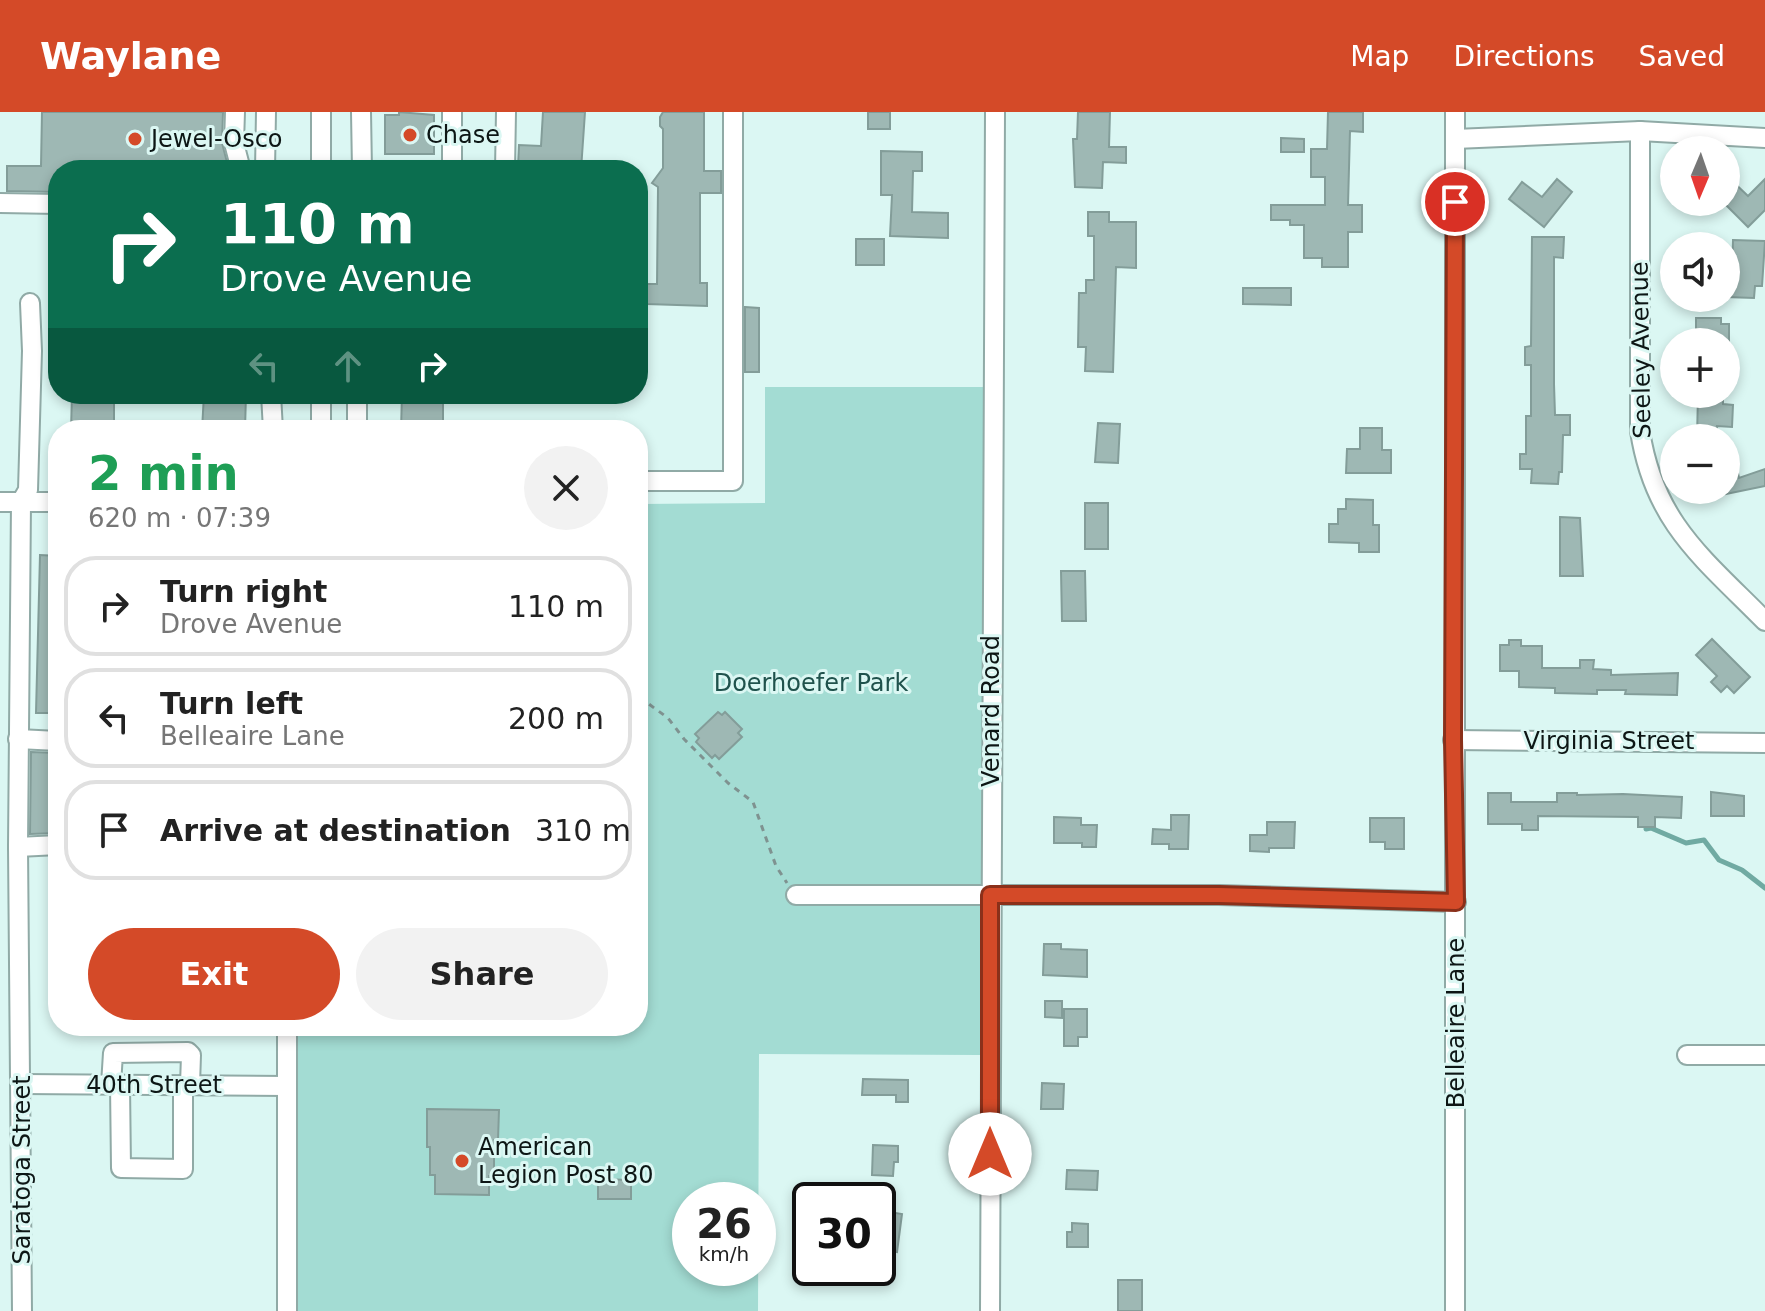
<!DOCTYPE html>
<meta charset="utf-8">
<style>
:root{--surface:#fff;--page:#f2f2f2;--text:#222;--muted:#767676;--line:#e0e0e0;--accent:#d44a28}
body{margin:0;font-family:"DejaVu Sans",sans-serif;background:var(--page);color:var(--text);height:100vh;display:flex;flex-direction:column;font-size:30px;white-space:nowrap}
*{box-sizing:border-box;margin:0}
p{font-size:26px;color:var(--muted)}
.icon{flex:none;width:44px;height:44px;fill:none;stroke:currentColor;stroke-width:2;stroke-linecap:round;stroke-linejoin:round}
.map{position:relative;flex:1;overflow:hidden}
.drawer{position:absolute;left:48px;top:308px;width:600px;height:616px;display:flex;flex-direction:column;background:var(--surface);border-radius:32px;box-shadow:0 4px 12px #0003}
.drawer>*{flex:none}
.banner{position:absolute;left:48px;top:48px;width:600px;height:244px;border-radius:32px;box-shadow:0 4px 12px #0003;background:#0b6e4f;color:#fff;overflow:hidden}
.needle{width:52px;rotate:182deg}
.fabs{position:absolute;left:1660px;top:24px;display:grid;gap:16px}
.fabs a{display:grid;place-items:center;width:80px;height:80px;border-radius:50%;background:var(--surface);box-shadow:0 4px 12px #0003;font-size:40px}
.speed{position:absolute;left:672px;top:1070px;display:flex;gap:16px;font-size:40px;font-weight:700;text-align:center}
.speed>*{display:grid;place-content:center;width:104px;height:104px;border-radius:50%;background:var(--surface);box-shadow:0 4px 12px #0003;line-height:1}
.speed small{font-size:20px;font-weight:400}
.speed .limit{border:4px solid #111;border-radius:12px;background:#fff;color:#111}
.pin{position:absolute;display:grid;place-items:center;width:68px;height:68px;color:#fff;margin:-34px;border:4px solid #fff;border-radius:50%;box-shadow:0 2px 8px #0007}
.me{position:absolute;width:88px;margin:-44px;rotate:0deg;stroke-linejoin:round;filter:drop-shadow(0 0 6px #0008)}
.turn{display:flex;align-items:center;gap:28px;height:168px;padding:0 40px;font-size:36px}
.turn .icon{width:104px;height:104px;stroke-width:2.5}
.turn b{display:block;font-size:56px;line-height:68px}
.lanes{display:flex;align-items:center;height:76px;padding:0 40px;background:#0003;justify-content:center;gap:40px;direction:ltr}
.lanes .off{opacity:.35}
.round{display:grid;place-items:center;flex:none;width:84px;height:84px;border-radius:42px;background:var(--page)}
.headline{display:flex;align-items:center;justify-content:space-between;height:136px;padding:0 40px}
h1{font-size:48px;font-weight:700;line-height:60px;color:#1e9e55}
.primary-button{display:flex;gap:16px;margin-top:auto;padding:16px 40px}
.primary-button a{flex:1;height:92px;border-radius:48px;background:var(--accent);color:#fff;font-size:32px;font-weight:700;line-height:92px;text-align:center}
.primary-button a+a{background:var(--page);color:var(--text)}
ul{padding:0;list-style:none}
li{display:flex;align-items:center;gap:24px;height:100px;margin:0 16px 12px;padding:0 24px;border:4px solid var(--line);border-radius:32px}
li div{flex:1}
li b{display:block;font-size:30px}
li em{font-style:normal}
header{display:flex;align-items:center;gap:48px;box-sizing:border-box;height:112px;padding:0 40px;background:var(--accent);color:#fff}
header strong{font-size:38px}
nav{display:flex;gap:44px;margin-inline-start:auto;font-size:28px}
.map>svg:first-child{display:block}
</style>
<header>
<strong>Waylane</strong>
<nav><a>Map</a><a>Directions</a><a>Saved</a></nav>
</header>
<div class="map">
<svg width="1765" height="1199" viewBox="0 0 1765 1199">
<rect width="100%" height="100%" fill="#dbf7f3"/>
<path fill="#a3dcd3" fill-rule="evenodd" d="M765,275h220l-5,668 -221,-1 -1,257h-463v-285h343v-522l127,-1zM690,1088h68v68h-68z"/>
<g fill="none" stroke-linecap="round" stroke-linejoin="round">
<polyline stroke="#70aaa2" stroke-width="5" points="1646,717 1651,716 1686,731 1704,728 1719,748 1742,758 1765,776"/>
</g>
<g fill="#9eb8b4" stroke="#839d99" stroke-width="2">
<polygon points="42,0 223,0 222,31 229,58 58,58 58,80 7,79 7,54 41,54"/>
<polygon points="399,0 434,3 434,42 385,42 385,3 399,3"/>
<polygon points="543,0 585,0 581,58 541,58 541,56 518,55 519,33 541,34"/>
<polygon points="663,0 704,0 704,59 721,59 721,81 700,81 700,171 707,171 707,194 647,192 647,172 657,172 658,75 652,71 663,56 663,17 660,14 660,5"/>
<rect x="868" y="0" width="22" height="17"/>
<polygon points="1078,0 1110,0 1109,35 1126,35 1126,51 1103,50 1102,76 1075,75 1073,27 1077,27"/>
<polygon points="1328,0 1363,0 1363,20 1350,19 1348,93 1362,93 1362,120 1348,120 1348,155 1322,155 1322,146 1304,146 1304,113 1290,113 1290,108 1271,108 1271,93 1325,93 1325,65 1311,65 1311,37 1327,37"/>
<polygon points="1281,26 1304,27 1304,40 1281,40"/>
<polygon points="881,39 922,40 922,59 913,59 912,100 948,101 948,126 890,124 892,83 881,83"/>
<polygon points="1726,63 1748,84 1765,67 1765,98 1748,115 1726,93"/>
<polygon points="1557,67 1572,80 1544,115 1509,87 1522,70 1542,85"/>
<polygon points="1088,100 1109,100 1109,110 1136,110 1136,156 1116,155 1113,260 1085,259 1086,235 1078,235 1079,181 1086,181 1086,168 1094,168 1094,124 1088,124"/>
<polygon points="1532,125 1564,125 1563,146 1554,145 1554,272 1555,303 1570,303 1570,323 1563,323 1562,360 1559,360 1558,372 1531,371 1532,357 1520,357 1520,342 1526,342 1526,304 1531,304 1531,253 1525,253 1525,235 1531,234"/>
<rect x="856" y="127" width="28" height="26"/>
<polygon points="1733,128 1765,129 1762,174 1755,174 1754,186 1726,185 1726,167 1732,167"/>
<polygon points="1243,176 1291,176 1291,193 1243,192"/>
<polygon points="745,195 759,196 759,260 745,260"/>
<polygon points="1696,206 1721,206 1721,212 1729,212 1729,230 1696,230"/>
<polygon points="72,282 114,282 114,318 71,318"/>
<polygon points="204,282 246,282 245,318 202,318"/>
<polygon points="402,282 443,282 443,318 401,318"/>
<polygon points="1698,282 1723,282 1723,292 1733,293 1732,315 1717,314 1716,326 1697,326"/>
<polygon points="1098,311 1120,312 1118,351 1095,350"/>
<polygon points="1360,316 1382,316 1382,338 1391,338 1391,361 1346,361 1347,337 1360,337"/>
<polygon points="1732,332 1739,366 1765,357 1765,374 1726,382 1726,333"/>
<polygon points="1346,387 1373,388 1373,413 1379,413 1379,440 1359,440 1359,431 1329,430 1329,412 1338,412 1338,397 1346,397"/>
<rect x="1085" y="391" width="23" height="46"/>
<polygon points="1560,405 1580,406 1583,464 1560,464"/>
<polygon points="40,443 58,444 58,601 36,601"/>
<polygon points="1061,459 1085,459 1086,509 1062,509"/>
<polygon points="1712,527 1750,565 1734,581 1727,574 1721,580 1711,570 1717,564 1696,543"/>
<polygon points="1509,528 1521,528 1521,534 1542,534 1542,556 1580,556 1580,548 1594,548 1593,557 1611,558 1611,563 1678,561 1677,583 1625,582 1626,578 1597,578 1597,582 1555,581 1555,576 1519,575 1519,559 1500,559 1500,533 1509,533"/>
<polygon points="718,600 722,603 725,600 742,617 738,621 742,625 719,647 715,643 712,646 696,630 699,626 695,622"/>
<polygon points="31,640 58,641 58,721 30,722"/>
<polygon points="1711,680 1744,684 1744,704 1711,704"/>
<polygon points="1488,681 1511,681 1511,690 1557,690 1557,681 1577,681 1577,683 1623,682 1682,685 1681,706 1655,705 1655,715 1638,715 1638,705 1538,704 1538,718 1522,718 1522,712 1488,712"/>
<polygon points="1171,703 1189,703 1188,737 1169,737 1169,732 1152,732 1153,717 1171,718"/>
<polygon points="1054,705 1081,706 1081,713 1097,713 1096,735 1082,735 1082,731 1054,731"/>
<polygon points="1370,706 1404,706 1404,737 1385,737 1385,730 1370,730"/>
<polygon points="1267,710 1295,710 1294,736 1269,736 1269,740 1250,739 1250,723 1267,723"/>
<polygon points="1044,832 1061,832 1061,837 1087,838 1087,865 1043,863"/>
<polygon points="1045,889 1062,889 1062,906 1045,905"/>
<polygon points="1064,897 1087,897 1087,925 1078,925 1078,934 1064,934"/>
<polygon points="863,967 908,968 908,990 896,990 896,983 862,983"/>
<polygon points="1042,971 1064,972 1063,997 1041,997"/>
<polygon points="427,997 499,998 498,1028 494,1028 494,1064 489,1064 489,1083 435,1082 435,1063 430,1063 430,1035 427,1035"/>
<polygon points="873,1033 898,1034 898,1050 894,1050 893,1064 872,1063"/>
<polygon points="1067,1058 1098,1059 1097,1078 1066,1077"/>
<polygon points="598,1067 631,1068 631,1087 598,1087"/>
<polygon points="883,1099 902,1102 897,1140 878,1137"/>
<polygon points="1072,1111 1088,1112 1088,1135 1067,1135 1067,1120 1072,1120"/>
<rect x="1118" y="1168" width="24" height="31"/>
</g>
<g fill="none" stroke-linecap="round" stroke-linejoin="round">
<defs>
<g id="minor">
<polyline points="235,0 234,31 241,58"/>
<polyline points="361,0 362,58"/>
<polyline points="452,0 452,58"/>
<path d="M1640,19v300c14,92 64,128 125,190"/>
<polyline points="1455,27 1640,19 1765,26"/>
<polyline points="265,58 266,0"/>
<polyline points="321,58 321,0"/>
<polyline points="505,58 506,0"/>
<polyline points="0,91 58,92"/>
<polyline points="271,282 273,318"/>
<polyline points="321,318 321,282"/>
<polyline points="357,318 357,282"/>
<polyline points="638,369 733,369 733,0"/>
<polyline points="0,390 58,390"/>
<polyline points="18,627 58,629"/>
<polyline points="1453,628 1765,631"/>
<polyline points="18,735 58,733"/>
<polyline points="796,783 1219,783 1456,790"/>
<polyline points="287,914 287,1199"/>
<polyline points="1687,943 1765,943"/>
<polyline points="22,972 286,974"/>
<polyline points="111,973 113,941 188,940 191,943 190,973"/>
<polyline points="120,973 121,1056 183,1057 183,973"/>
<polyline points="22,1199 18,735 21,390 28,378 32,239 30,191"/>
<polyline points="990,1199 995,0"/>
<polyline points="1455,1199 1455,0"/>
</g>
</defs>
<use href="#minor" stroke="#90aaa6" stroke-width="22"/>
<polyline stroke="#7f9290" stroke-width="3" stroke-dasharray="6 6" stroke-linecap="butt" points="638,591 646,590 668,606 684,627 728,671 753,690 776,754 787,771"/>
<use href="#minor" stroke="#fff" stroke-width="18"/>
</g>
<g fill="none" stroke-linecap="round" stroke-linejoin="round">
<defs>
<polyline id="route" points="990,1042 990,783 1219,783 1456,790 1453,628 1455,90"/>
</defs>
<use href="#route" stroke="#8a301a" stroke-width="20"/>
<use href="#route" stroke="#d44a28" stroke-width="14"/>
</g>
<g fill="#d44a28" stroke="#dbf7f3" stroke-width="3">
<circle cx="410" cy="23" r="8"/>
<circle cx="135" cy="27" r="8"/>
<circle cx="462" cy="1049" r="8"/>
</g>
<g text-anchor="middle" stroke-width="6" stroke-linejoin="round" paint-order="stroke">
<g font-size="24" fill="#0d1615" stroke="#dbf7f3" text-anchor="start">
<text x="426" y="31">Chase</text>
<text x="151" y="35">Jewel-Osco</text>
<text x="478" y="1043">American<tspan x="478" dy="28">Legion Post 80</tspan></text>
</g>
<g font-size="24" fill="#0d1615" stroke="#dbf7f3">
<text transform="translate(1641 238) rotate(-91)" y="8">Seeley Avenue</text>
<text transform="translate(991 599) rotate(-90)" y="8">Venard Road</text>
<text x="1609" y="637">Virginia Street</text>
<text transform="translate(1456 911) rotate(-90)" y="8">Belleaire Lane</text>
<text x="154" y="981">40th Street</text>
<text transform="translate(22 1058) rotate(-90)" y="8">Saratoga Street</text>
</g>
<g font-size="24" fill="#1f524c" stroke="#dbf7f3">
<text x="811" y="579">Doerhoefer Park</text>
</g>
</g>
</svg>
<div class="fabs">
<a><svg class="needle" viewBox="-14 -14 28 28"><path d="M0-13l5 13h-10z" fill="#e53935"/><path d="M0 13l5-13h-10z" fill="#767676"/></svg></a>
<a><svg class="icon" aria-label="sound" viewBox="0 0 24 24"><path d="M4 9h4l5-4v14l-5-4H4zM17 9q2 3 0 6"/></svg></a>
<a>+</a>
<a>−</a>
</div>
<div class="speed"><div>26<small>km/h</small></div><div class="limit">30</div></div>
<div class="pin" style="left:1455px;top:90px;background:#d93025"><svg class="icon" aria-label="arrive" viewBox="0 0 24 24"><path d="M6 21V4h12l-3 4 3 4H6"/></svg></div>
<svg class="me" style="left:990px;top:1042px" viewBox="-20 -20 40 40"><circle r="19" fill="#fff"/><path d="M0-13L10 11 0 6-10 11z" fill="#d44a28"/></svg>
<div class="banner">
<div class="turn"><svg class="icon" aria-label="right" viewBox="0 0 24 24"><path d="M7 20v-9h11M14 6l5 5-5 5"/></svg><div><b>110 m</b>Drove Avenue</div></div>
<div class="lanes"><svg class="icon off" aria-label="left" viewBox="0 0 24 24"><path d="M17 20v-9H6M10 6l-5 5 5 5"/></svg><svg class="icon off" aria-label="ahead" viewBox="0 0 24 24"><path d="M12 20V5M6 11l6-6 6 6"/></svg><svg class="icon" aria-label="right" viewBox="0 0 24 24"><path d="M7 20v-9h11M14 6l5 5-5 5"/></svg></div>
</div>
<section class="drawer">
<div class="headline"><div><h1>2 min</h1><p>620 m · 07:39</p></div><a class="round"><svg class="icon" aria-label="close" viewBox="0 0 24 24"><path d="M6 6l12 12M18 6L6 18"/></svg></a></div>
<ul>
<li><svg class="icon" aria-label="right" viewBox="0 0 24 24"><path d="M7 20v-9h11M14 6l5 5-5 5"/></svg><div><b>Turn right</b><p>Drove Avenue</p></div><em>110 m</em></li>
<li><svg class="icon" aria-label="left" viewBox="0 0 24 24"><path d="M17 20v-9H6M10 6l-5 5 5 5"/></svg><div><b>Turn left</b><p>Belleaire Lane</p></div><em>200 m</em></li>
<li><svg class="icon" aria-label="arrive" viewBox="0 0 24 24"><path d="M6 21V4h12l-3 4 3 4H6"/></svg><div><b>Arrive at destination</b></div><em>310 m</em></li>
</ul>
<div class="primary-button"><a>Exit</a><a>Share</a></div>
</section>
</div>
